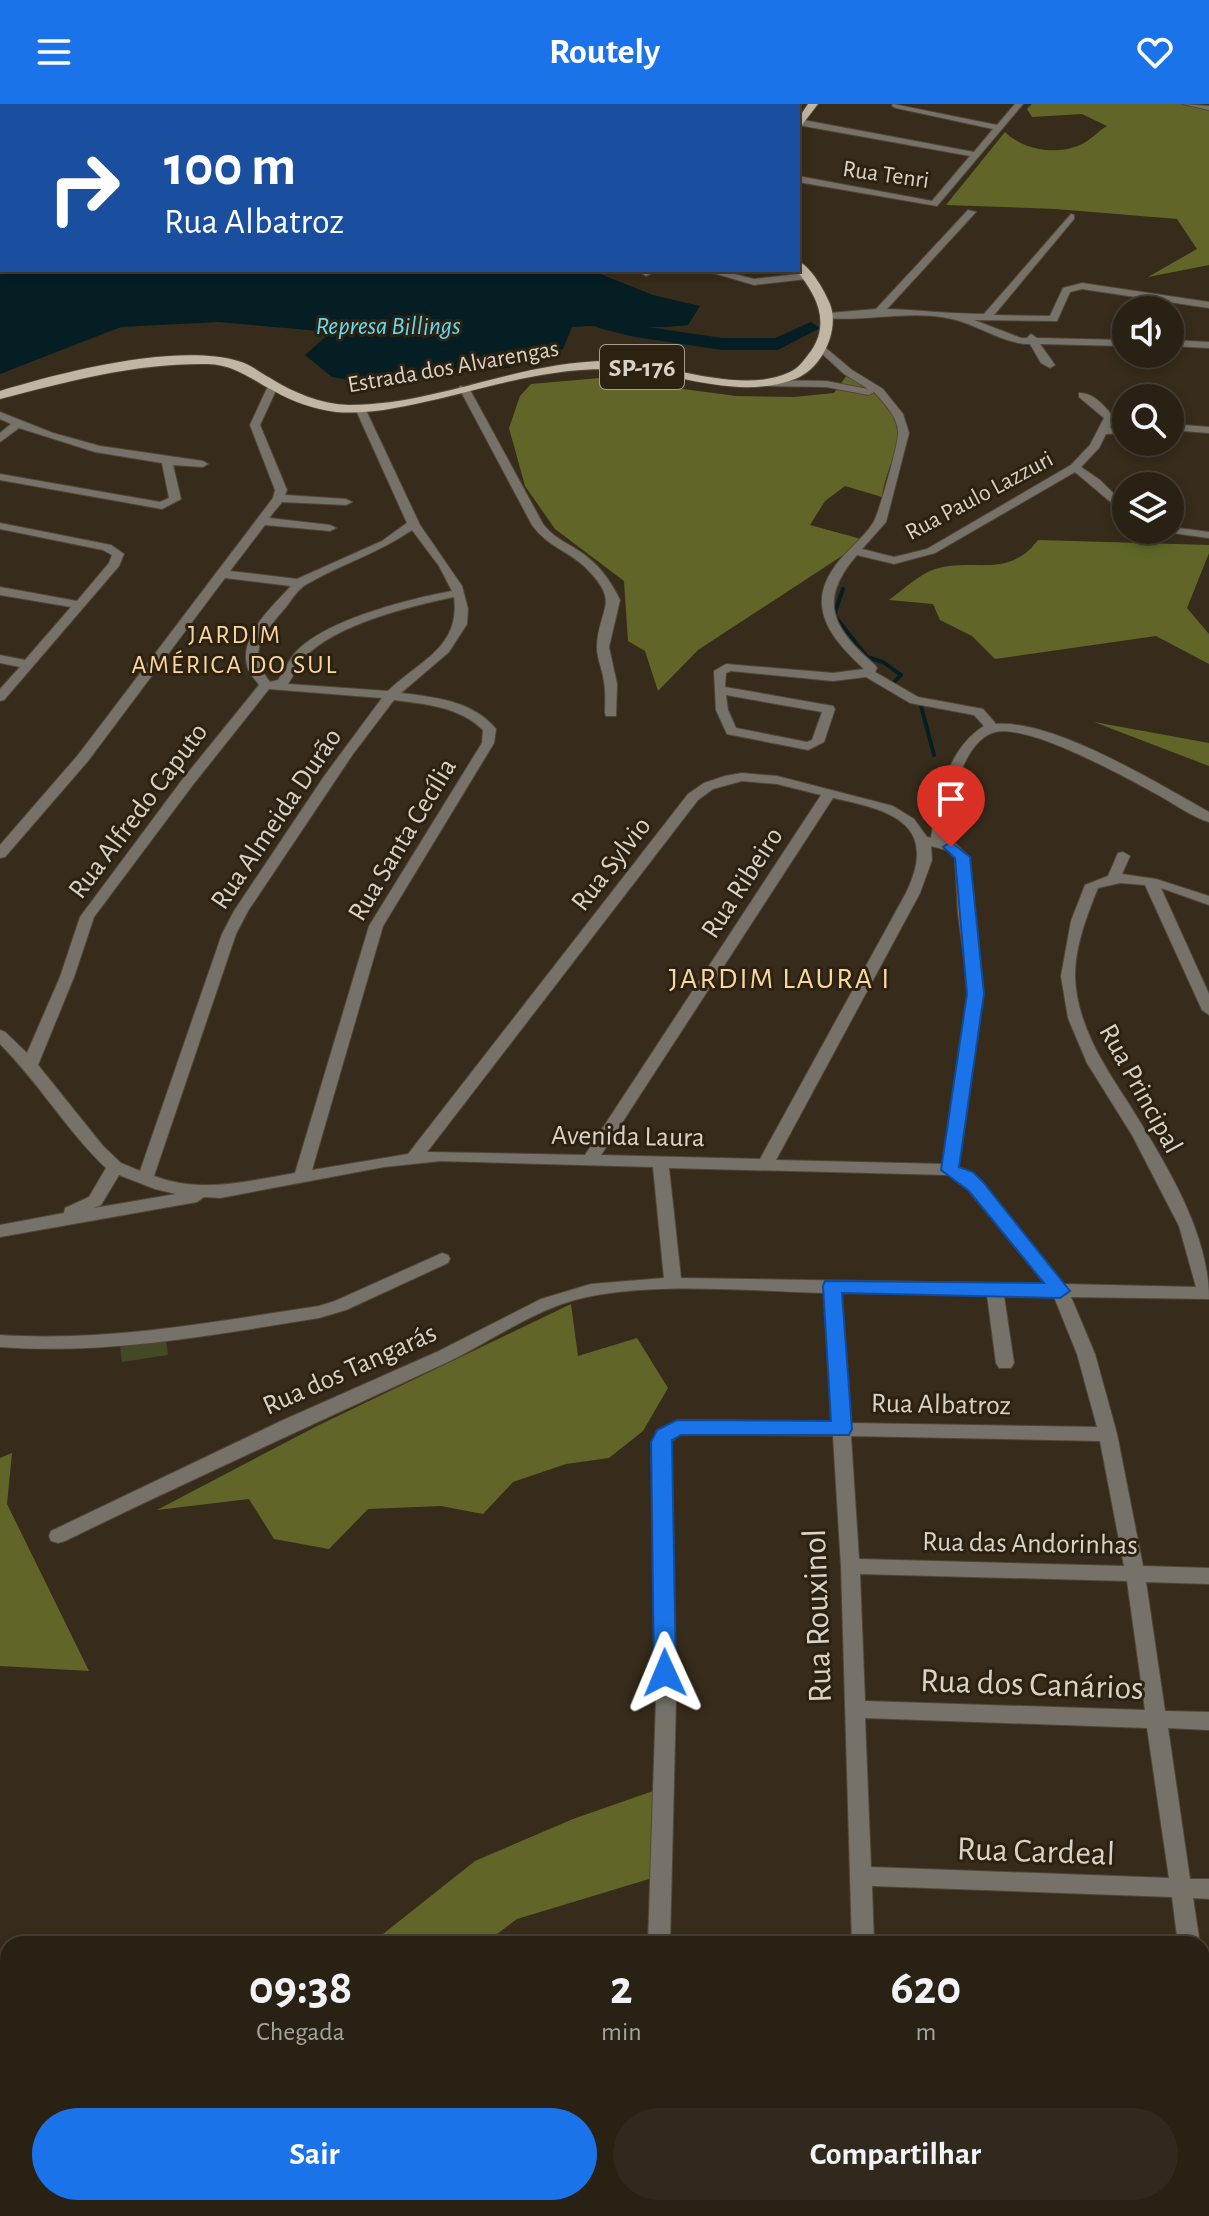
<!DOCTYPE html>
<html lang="pt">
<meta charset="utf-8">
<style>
:root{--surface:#292114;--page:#31291d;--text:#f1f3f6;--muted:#a5a3a0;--line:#453e34;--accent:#1a73e8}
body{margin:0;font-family:"Alegreya Sans",sans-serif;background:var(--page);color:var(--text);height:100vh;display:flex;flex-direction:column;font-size:30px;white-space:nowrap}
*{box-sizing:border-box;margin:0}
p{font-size:26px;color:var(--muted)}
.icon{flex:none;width:44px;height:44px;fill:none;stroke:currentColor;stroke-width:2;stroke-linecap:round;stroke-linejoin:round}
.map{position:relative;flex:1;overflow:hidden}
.sheet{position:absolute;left:0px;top:1832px;width:1210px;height:280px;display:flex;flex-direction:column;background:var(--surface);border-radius:24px 24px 0 0;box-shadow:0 4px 12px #0003,0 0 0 2px var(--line)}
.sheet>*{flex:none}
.guide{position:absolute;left:0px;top:0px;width:800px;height:168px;box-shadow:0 4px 12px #0003,0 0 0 2px var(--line);background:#1a4fa0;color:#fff;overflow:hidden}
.buttons{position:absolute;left:1112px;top:192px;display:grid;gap:16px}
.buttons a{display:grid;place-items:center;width:72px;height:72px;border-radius:50%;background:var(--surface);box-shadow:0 4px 12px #0003,0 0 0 2px var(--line);font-size:40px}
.pin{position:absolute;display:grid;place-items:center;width:68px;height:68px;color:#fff;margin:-82px -34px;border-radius:50% 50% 50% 0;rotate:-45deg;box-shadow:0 0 8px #0007}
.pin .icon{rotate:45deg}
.me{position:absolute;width:88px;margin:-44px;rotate:359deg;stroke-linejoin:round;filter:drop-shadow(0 0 6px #0008)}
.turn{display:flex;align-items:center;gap:28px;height:168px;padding:0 32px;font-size:36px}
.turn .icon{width:104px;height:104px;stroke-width:2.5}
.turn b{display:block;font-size:56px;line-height:68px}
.eta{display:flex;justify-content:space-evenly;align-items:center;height:136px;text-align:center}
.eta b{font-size:48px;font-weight:700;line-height:56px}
.primary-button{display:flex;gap:16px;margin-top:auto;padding:16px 32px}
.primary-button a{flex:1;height:92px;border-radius:48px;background:var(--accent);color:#fff;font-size:32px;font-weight:700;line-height:92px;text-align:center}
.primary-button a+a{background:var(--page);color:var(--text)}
header{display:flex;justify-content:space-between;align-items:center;height:104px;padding:0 32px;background:var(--accent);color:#fff;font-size:36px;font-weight:700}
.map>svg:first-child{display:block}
</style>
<header><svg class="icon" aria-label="menu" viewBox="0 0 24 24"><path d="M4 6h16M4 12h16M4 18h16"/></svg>Routely<svg class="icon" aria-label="heart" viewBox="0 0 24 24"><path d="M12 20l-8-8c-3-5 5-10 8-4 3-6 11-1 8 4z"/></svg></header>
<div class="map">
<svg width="1209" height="2112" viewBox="0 0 1209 2112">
<rect width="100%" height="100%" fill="#372c1b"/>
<polygon fill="#454825" points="166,1236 168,1251 122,1258 120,1243"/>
<g fill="#616628">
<path d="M1032,0h150l27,6v155l-61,12 49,-28 -20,-30 -121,-10 -110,-4 59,-73c18,18 53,24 77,12 9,-4 16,-13 25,-18l-25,-12 -50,3 -5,-8z"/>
<path d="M847,271c33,21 60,37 47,80 -5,15 -10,26 -12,42l-37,-11 -20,15 -15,24 51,14 -7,9 -156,102 -40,41 -13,-40 -17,-10 -4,-60 -69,-52 -30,-43 -16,-58 11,-32 11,-12 69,-6 136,18 58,1 40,-4z"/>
<path d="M1038,436l171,5v8l-22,55 22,26v30l-53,-28 -161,23 -23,-23 -32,-16 -7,-16 -44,-4c13,-9 30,-26 46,-31 38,-12 73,11 103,-29z"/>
<polygon points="1094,618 1209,639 1209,662"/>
<polygon points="571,1200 578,1252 637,1234 668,1284 643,1327 609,1354 566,1360 513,1378 483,1410 441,1402 368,1405 329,1445 274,1435 249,1395 157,1406 317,1322"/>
<polygon points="12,1349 7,1400 89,1567 0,1562 0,1354"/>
<polygon points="656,1686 659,1772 517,1815 484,1840 365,1840 383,1830 475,1757 573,1715"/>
</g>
<path fill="#041e24" d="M0,0h440l-438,2v164h588l63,25 47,11 -12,19c-39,5 -77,-1 -116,2l-9,22 -54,19 -150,14 -27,-5 -27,-22 26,-23 -113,-10 -97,5 -121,47z"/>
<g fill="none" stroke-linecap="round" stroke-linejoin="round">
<g stroke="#041e24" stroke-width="4">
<polyline points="843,485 834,511 867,553 883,558 901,571 892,580 896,582"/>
<polyline points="920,598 934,651"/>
</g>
<polygon fill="#041e24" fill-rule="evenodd" points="570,198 635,221 722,234 775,234 811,218 820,224 778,246 722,246 635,233 599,224 564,208 561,204"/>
<defs>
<g id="minor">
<polygon points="543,0 554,0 552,2"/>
<polygon points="569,0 593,0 595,2 571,2"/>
<polygon points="656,0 664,0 665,2 657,2"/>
<polygon points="893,0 997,21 1015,0 1023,0 937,102 798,78 798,72 932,97 970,52 798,21 798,15 974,48 993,25 896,4 892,2"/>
<polygon points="1182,0 1209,2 1209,6"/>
<path d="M968,106l8,2 -89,97c33,1 65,5 97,5l87,-100 3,1v4l-80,96 56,1 13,-28 19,-5 127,19v6l-127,-19 -12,3 -13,29 -83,-1 47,18h6l4,-4 6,4 89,2v6l-86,-2 15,21 -5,3 -9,-5 -11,-19c-27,0 -51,-19 -78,-25 -40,-10 -87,3 -126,-1l-2,-2 5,-3 47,-4z"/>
<polygon points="645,166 658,166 646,172 641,169"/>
<polygon points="703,166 719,166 754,175 807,169 812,172 807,175 754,181"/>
<polygon points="1170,236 1209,238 1209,244 1170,242"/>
<path d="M821,240l31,26 31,19 20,25 6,19 -23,89 -24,27 32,8 33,-8 144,-84 19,-20 14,-27 -25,-21v-4c14,-1 27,14 35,25l-4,10 16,-1v6l-20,1 -7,14 -18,19 19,13 26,26v9l-51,-43 -140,81 -41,11 -37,-9c-41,47 -23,74 18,110l2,3 -2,4 43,25 65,12 13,15c59,-4 161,59 213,88v10c-17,-5 -33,-17 -49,-26 -31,-17 -136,-76 -168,-63 -32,12 -44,78 -48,108l12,3 13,13 3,57 11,80 -25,173 15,6 91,111 132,3 -17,-61 -47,-91 -45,-72 -19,-45 -7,-42 10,-55 14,-36 23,-9 10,-23 5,-1 7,4 -8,18 34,5 53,17v9l-48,-17 48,106v21l-7,-5 -57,-125 -25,-2 -22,5c-11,27 -23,58 -23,88 1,47 29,90 54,128 35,57 80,127 80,195l-138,-2 24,57 22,80 26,132 66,2v16l-63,-2 19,129 44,1v18l-41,-2 22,151h19v20l-16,-1 7,46h-22l-6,-47 -300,-11 2,58h-22l-11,-378 -8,-130 -138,-2 -16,1 -9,8 6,256 -6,245h-22l8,-245 -4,-257 10,-14 21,-8 149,2 -8,-129c-73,-2 -166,-11 -237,4 -49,10 -92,42 -137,64 -129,60 -258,118 -385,180l-7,2 -7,-2 -2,-5 2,-5 230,-110 158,-70 102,-52 50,-15 73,-6 -11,-111 -212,-6 -57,6 -164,31 -16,-1 -7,5 -197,35v-12l64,-12 1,-5 24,-11 17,-29c-39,-37 -67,-85 -106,-124v-14l5,2 22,21 33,-76 20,-60 102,-137 77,-95c-3,-5 -9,-10 -11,-16 -11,-32 24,-62 43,-83l-66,-8 -137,183 -83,96 -5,1v-13l78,-90 195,-257 2,-8 -25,-65 18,-39 5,-3 5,3 -18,39 27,65 -2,5 61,4 6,3 -6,3 -64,-3 -13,16 61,7 6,3 -6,3 -65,-6 -35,46 67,8 85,-38 25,-18 -52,-115 9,-2 56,119 42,61 6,23 -1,15 -18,28 -48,41c34,4 72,8 95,36l-2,14 -111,183 -71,244 96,-16 280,-360 16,-11 21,-7 17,-3 35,3 116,30 21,13 13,18 4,1c6,-40 17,-90 53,-112l-10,-11 -64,-12 -44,-26 -33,4 -102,-10 -5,2 -1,14 108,19 2,3 -11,33 -16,8 -81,-16 -11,-24 -2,-39 12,-7 107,9 31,-4c-29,-27 -59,-59 -31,-100 11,-17 29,-29 40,-46 6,-9 25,-79 25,-89 1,-16 -14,-31 -24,-42l-5,3 -43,-8 -62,-1 -5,-3 5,-3 62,1 42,8 -24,-15 -27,-25v-4zM412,426l27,36 13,25c-43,8 -128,29 -157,62 -7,8 -11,19 -17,27l-8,2c-25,-31 -5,-50 16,-75 6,-8 12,-18 21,-23 34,-20 72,-31 105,-54zM454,493c7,51 -36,64 -66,94l-100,-7c6,-9 10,-19 17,-27 31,-33 106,-51 149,-60zM269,585l113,9 -57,77 -91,136 -12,23 -82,237 -19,-8 -18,-17 -65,-81 36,-88 20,-60 98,-131zM726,591l96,17 -10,28 -5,2 -71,-14 -8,-18zM394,596c32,4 66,7 89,30l-1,13 -113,183 -74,247c-48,8 -94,21 -141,3l82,-242 12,-23 105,-157zM742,677l35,3 44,11 -236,360 -158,-3 271,-352 15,-11zM833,694c57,12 107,25 73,95l-146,266 -159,-4zM931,742l15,4 9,8 3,56 11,80 -26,170 -167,-4 144,-267 12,-33zM669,1064l279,7 13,6 84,103 -364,-6zM119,1071l36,14 21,5 -82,14 7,-3zM841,1189l146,2 9,68 3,5h12l3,-5 -10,-67 50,1 23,57 20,73 -247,-4zM851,1332l249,5 24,125 -265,-7zM860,1470l267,7 18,129 -280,-9zM865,1614l282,10 22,150 -298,-11z"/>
<path d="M460,282l9,2 74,136c10,13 22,18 36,27 18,11 32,30 41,49l-11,47 8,37 -1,32h-10l-1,-3c0,-10 1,-21 -1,-31 -1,-12 -8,-25 -7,-37 3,-40 24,-42 -12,-78 -18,-17 -37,-20 -53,-42l-73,-137z"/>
<polygon points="0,308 53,329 100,342 203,357 208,360 203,363 173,361 181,395 162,405 0,376 0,370 160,398 169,394 162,359 95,348 19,324 0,338 0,329 11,320 0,315"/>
<polygon points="1170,320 1209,323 1209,329 1170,326"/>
<polygon points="0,419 111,441 124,450 119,462 4,596 0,597 0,585 20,563 0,559 0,551 25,556 71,503 0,491 0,483 77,497 109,459 112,451 103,446 0,425"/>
<polygon points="1170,423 1209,428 1209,434 1165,428 1163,426 1170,426"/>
<path d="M442,1149l6,2 2,4 -2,4 -102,47 -27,8c-107,17 -211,37 -319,29v-12c108,7 212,-13 319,-29l16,-5z"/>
<polygon points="1202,1909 1209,1912 1209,1986 1202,1986"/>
<polygon points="871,2104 895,2104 896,2112 872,2112"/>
</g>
<g id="primary">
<polygon points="808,0 818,0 798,26 798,15"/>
<path d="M798,157c14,7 26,29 32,43 10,26 -8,65 -35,75 -61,23 -123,-10 -185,-10 -59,-1 -115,16 -172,30 -32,7 -68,16 -102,13 -22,-3 -43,-10 -62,-21 -23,-12 -39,-26 -66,-27 -72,-1 -139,17 -208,35v-8c63,-19 175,-48 238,-30 12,3 21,11 32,17 24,15 50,26 79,27 89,0 172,-45 262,-44 53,1 129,35 179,11 9,-4 15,-13 21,-21 20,-29 5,-57 -15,-81z"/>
</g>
</defs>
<use href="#minor" stroke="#514737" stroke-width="2"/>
<use href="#primary" stroke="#514737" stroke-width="2"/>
<use href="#minor" fill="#777269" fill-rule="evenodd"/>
<use href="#primary" fill="#c1b5a4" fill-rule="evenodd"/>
</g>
<polygon fill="#1a73e8" stroke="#114b97" stroke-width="2" points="951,738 970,753 984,890 959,1063 973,1068 983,1078 1070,1187 1060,1194 842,1189 852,1325 849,1331 681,1331 672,1336 676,1569 673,1575 665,1578 657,1575 654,1569 651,1338 657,1326 677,1316 831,1317 823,1182 825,1177 1044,1179 969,1087 941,1066 967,890 955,754 943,743"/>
<g text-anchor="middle" stroke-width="6" stroke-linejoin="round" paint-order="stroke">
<g font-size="24" fill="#d9d2c7" stroke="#2d2211">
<text transform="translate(886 70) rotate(8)" y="8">Rua Tenri</text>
<text transform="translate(453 262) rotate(-10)" y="8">Estrada dos Alvarengas</text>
<text transform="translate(979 391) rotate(-28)" y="8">Rua Paulo Lazzuri</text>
</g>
<g font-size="26" font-style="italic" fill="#62dbf9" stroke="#2d2211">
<text x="388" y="230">Represa Billings</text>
</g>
<rect fill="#2d2211" stroke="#a59d90" stroke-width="2" x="600" y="241" width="84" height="44" rx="6"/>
<g font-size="26" font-weight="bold" fill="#d9d2c7">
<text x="642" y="272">SP-176</text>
</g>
<g font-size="26" letter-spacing="2" fill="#fad6a0" stroke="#2d2211">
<text x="235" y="539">JARDIM<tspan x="235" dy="30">AMÉRICA DO SUL</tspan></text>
</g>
<g font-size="28" fill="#d9d2c7" stroke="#2d2211">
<text transform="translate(137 706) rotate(-53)" y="10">Rua Alfredo Caputo</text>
<text transform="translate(275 714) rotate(-56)" y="10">Rua Almeida Durão</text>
<text transform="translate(401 735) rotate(-59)" y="10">Rua Santa Cecília</text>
<text transform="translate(610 759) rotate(-52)" y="10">Rua Sylvio</text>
<text transform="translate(741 778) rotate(-57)" y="10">Rua Ribeiro</text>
<text transform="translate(1142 984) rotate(61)" y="10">Rua Principal</text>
<text transform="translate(628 1031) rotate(1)" y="10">Avenida Laura</text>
<text transform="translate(349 1264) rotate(-24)" y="10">Rua dos Tangarás</text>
<text transform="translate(941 1299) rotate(1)" y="10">Rua Albatroz</text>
<text transform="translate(1030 1438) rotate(1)" y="10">Rua das Andorinhas</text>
</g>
<g font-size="30" letter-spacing="2" fill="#fad6a0" stroke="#2d2211">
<text x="780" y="884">JARDIM LAURA I</text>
</g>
<g font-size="34" fill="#d9d2c7" stroke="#2d2211">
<text transform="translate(816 1512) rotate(-92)" y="12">Rua Rouxinol</text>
<text transform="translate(1032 1579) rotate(2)" y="12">Rua dos Canários</text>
<text transform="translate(1036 1746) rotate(2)" y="12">Rua Cardeal</text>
</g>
</g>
</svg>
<div class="buttons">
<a><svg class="icon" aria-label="sound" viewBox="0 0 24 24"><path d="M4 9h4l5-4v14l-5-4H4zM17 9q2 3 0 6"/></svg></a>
<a><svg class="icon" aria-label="search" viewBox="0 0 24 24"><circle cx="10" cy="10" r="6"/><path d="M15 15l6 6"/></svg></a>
<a><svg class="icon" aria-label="layers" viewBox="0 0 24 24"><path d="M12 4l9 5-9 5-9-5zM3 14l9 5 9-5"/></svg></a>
</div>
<div class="pin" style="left:951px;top:743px;background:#d93025"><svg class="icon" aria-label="arrive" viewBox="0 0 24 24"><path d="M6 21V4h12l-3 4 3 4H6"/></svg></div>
<svg class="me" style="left:665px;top:1569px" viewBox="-20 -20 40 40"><path d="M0-17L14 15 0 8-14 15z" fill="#1a73e8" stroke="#fff" stroke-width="4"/></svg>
<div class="guide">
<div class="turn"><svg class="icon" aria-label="right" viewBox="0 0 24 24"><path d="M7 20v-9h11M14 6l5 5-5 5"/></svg><div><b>100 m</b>Rua Albatroz</div></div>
</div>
<section class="sheet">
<div class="eta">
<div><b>09:38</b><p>Chegada</p></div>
<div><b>2</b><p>min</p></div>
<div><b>620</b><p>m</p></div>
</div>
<div class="primary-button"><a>Sair</a><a>Compartilhar</a></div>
</section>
</div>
